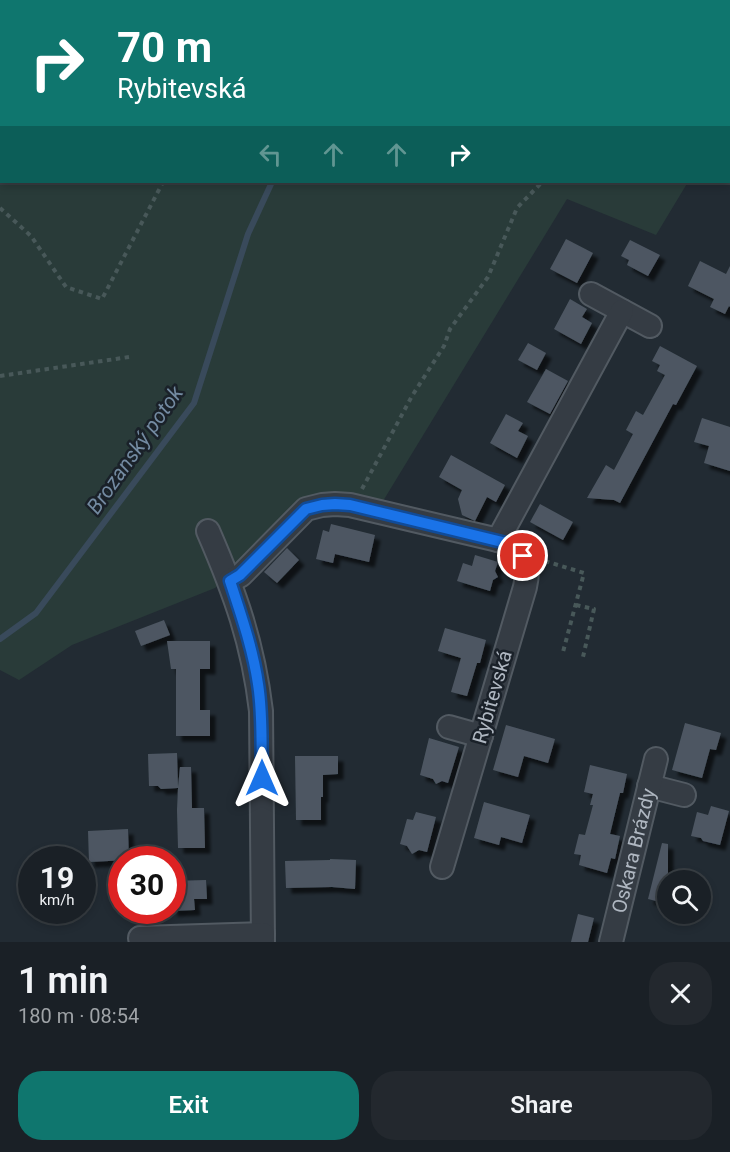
<!DOCTYPE html>
<meta charset="utf-8">
<style>
:root{--surface:#1a2026;--page:#23282e;--text:#f1f3f6;--muted:#9fa3a7;--line:#383e43;--accent:#0f766e}
body{margin:0;font-family:Roboto,sans-serif;background:var(--page);color:var(--text);height:100vh;display:flex;flex-direction:column;font-size:22px;white-space:nowrap}
*{box-sizing:border-box;margin:0}
p{font-size:20px;color:var(--muted)}
.icon{flex:none;width:33px;height:33px;fill:none;stroke:currentColor;stroke-width:2;stroke-linecap:round;stroke-linejoin:round}
.map{position:relative;height:942px;overflow:hidden}
.side{display:flex;flex-direction:column;background:var(--surface);flex:1}
.side>*{flex:none}
.banner{position:absolute;left:0px;top:0px;width:730px;height:183px;box-shadow:0 3px 9px #0003,0 0 0 2px var(--line);background:#0f766e;color:#fff;overflow:hidden}
.controls{position:absolute;left:657px;top:870px;display:grid;gap:12px}
.controls a{display:grid;place-items:center;width:54px;height:54px;border-radius:50%;background:var(--surface);box-shadow:0 3px 9px #0003,0 0 0 2px var(--line);font-size:30px}
.speed{position:absolute;left:18px;top:846px;display:flex;gap:12px;font-size:30px;font-weight:700;text-align:center}
.speed>*{display:grid;place-content:center;width:78px;height:78px;border-radius:50%;background:var(--surface);box-shadow:0 3px 9px #0003,0 0 0 2px var(--line);line-height:1}
.speed small{font-size:15px;font-weight:400}
.speed .limit{border:9px solid #d22;background:#fff;color:#111}
.pin{position:absolute;display:grid;place-items:center;width:51px;height:51px;color:#fff;margin:-26px;border:3px solid #fff;border-radius:50%;box-shadow:0 2px 6px #0007}
.me{position:absolute;width:66px;margin:-33px;rotate:0deg;stroke-linejoin:round;filter:drop-shadow(0 0 4px #0008)}
.turn{display:flex;align-items:center;gap:21px;height:126px;padding:0 18px;font-size:27px}
.turn .icon{width:78px;height:78px;stroke-width:2.5}
.turn b{display:block;font-size:42px;line-height:51px}
.lanes{display:flex;align-items:center;height:57px;padding:0 18px;background:#0003;justify-content:center;gap:30px;direction:ltr}
.lanes .off{opacity:.35}
.round{display:grid;place-items:center;flex:none;width:63px;height:63px;border-radius:24px;background:var(--page)}
.overview{display:flex;align-items:center;justify-content:space-between;height:102px;padding:0 18px}
h1{font-size:36px;font-weight:600;line-height:45px}
.button{display:flex;gap:12px;margin-top:auto;padding:12px 18px}
.button a{flex:1;height:69px;border-radius:24px;background:var(--accent);color:#fff;font-size:24px;font-weight:600;line-height:69px;text-align:center}
.button a+a{background:var(--page);color:var(--text)}
.map>svg:first-child{display:block}
</style>
<div class="map">
<svg width="730" height="942" viewBox="0 0 730 942">
<defs>
<filter id="shadow"><feDropShadow dx="5.5" dy="5.5" stdDeviation="1.5" flood-color="#0009"/></filter>
</defs>
<rect width="100%" height="100%" fill="#222b33"/>
<polygon fill="#293b39" points="0,0 730,0 730,112 729,113 729,2 2,2 2,182 688,182 656,235 567,199 380,506 304,502 215,588 72,645 19,680 0,670"/>
<g fill="none" stroke-linecap="round" stroke-linejoin="round">
<g stroke="#394a5b" stroke-width="6">
<polyline points="396,2 397,0"/>
<polyline points="0,639 36,613 194,403 248,234 272,182"/>
</g>
</g>
<g fill="#4d5762" filter="url(#shadow)">
<polygon points="566,239 593,253 577,283 550,269"/>
<polygon points="630,240 660,255 648,276 627,265 629,260 621,256"/>
<polygon points="700,261 726,274 730,266 730,307 729,306 725,314 710,307 714,299 688,286"/>
<polygon points="570,299 587,309 582,317 592,323 581,344 554,329"/>
<polygon points="528,343 546,353 537,370 518,360"/>
<polygon points="660,346 697,366 676,405 673,404 620,503 614,500 587,498 606,465 614,470 633,434 626,430 636,411 643,415 665,375 657,371 660,365 652,361"/>
<polygon points="546,369 568,381 550,414 527,402"/>
<polygon points="506,414 523,423 518,431 528,436 517,458 490,443"/>
<polygon points="702,418 730,427 730,471 704,463 709,446 694,442"/>
<polygon points="451,455 505,485 496,502 487,497 475,521 462,515 458,499 462,490 439,477"/>
<polygon points="540,504 573,522 563,540 530,522"/>
<polygon points="331,524 375,535 369,562 335,554 333,563 316,559 323,530 329,532"/>
<polygon points="287,548 299,560 277,583 264,572"/>
<polygon points="475,555 498,562 495,571 498,577 493,580 490,591 457,581 463,563 472,566"/>
<polygon points="164,620 170,635 141,646 135,631"/>
<polygon points="445,628 486,640 480,663 477,663 467,696 451,692 461,658 438,651"/>
<polygon points="167,641 210,641 210,669 200,669 200,710 210,710 210,736 176,736 176,669 171,669"/>
<polygon points="685,723 721,733 716,750 710,749 702,778 672,770"/>
<polygon points="506,725 555,739 548,763 524,756 518,777 493,770"/>
<polygon points="429,738 459,747 448,783 442,781 436,784 433,779 420,775"/>
<polygon points="177,753 178,787 180,767 191,767 192,808 204,808 205,848 178,848 177,810 178,788 161,789 158,786 149,786 148,754"/>
<polygon points="295,756 338,756 338,774 323,775 323,797 321,797 321,820 296,820"/>
<polygon points="590,765 627,774 623,793 620,793 610,834 620,836 615,859 611,858 607,873 579,865 581,855 574,854 579,834 585,835 593,805 590,805 593,794 584,792"/>
<polygon points="484,802 530,815 522,843 501,837 499,845 474,838"/>
<polygon points="711,806 729,811 720,845 703,841 701,838 691,836 697,812 708,815"/>
<polygon points="416,812 436,817 427,852 419,850 412,854 407,846 400,844 407,819 413,820"/>
<polygon points="128,829 129,860 89,862 88,831"/>
<polygon points="662,843 668,844 668,904 648,899"/>
<polygon points="330,859 356,860 355,889 332,887 286,888 285,861 330,860"/>
<polygon points="206,880 207,899 194,899 195,910 172,911 172,881"/>
<polygon points="578,914 594,918 588,942 571,942"/>
</g>
<g fill="none" stroke-linecap="round" stroke-linejoin="round">
<defs>
<g id="minor">
<polyline points="591,294 650,326"/>
<path d="M208,531c27,62 45,112 53,180l2,231"/>
<polyline points="498,540 622,311"/>
<path d="M230,581l11,-6 65,-66 16,-4 13,-1 15,1 148,35c26,8 33,21 27,47l-83,280"/>
<polyline points="449,727 481,736"/>
<polyline points="649,786 684,795"/>
<polyline points="140,938 263,934"/>
<path id="s1" d="M611,942l45,-183"/>
</g>
</defs>
<use href="#minor" stroke="#525a62" stroke-width="26"/>
<g stroke="#485859" stroke-width="4" stroke-dasharray="4.5 4.5" stroke-linecap="butt">
<polyline points="239,2 239,0"/>
<polyline points="729,89 730,89"/>
<polyline points="0,208 31,236 66,287 102,299 163,182"/>
<polyline points="0,376 129,357"/>
<polyline points="362,489 412,396 444,346 450,329 488,277 517,208 542,182"/>
<polyline points="545,561 584,573 563,652"/>
<polyline points="576,605 594,609 583,657"/>
</g>
<use href="#minor" stroke="#353c44" stroke-width="22"/>
</g>
<g fill="none" stroke-linecap="round" stroke-linejoin="round">
<defs>
<path id="route" d="M262,778c-1,-31 1,-63 -4,-94 -5,-35 -17,-69 -28,-103l10,-6 66,-66 16,-4 13,-1 15,1 160,39 7,5 6,7"/>
</defs>
<use href="#route" stroke="#114b97" stroke-width="15"/>
<use href="#route" stroke="#1a73e8" stroke-width="10"/>
</g>
<g text-anchor="middle" stroke-width="5" stroke-linejoin="round" paint-order="stroke">
<g font-size="20" fill="#afb7c1" stroke="#1a2129">
<text transform="translate(492 697) rotate(-74)" y="7">Rybitevská</text>
<text dy="7" stroke="none"><textPath href="#s1" startOffset="94">Oskara Brázdy</textPath></text>
</g>
<g font-size="21" font-style="italic" fill="#738aa1" stroke="#1a2129">
<text transform="translate(135 450) rotate(-55)" y="7">Brozanský potok</text>
</g>
</g>
</svg>
<div class="controls">
<a><svg class="icon" aria-label="search" viewBox="0 0 24 24"><circle cx="10" cy="10" r="6"/><path d="M15 15l6 6"/></svg></a>
</div>
<div class="speed"><div>19<small>km/h</small></div><div class="limit">30</div></div>
<div class="pin" style="left:523px;top:556px;background:#d93025"><svg class="icon" aria-label="arrive" viewBox="0 0 24 24"><path d="M6 21V4h12l-3 4 3 4H6"/></svg></div>
<svg class="me" style="left:262px;top:778px" viewBox="-20 -20 40 40"><path d="M0-17L14 15 0 8-14 15z" fill="#1a73e8" stroke="#fff" stroke-width="4"/></svg>
<div class="banner">
<div class="turn"><svg class="icon" aria-label="right" viewBox="0 0 24 24"><path d="M7 20v-9h11M14 6l5 5-5 5"/></svg><div><b>70 m</b>Rybitevská</div></div>
<div class="lanes"><svg class="icon off" aria-label="left" viewBox="0 0 24 24"><path d="M17 20v-9H6M10 6l-5 5 5 5"/></svg><svg class="icon off" aria-label="ahead" viewBox="0 0 24 24"><path d="M12 20V5M6 11l6-6 6 6"/></svg><svg class="icon off" aria-label="ahead" viewBox="0 0 24 24"><path d="M12 20V5M6 11l6-6 6 6"/></svg><svg class="icon" aria-label="right" viewBox="0 0 24 24"><path d="M7 20v-9h11M14 6l5 5-5 5"/></svg></div>
</div>
</div>
<section class="side">
<div class="overview"><div><h1>1 min</h1><p>180 m · 08:54</p></div><a class="round"><svg class="icon" aria-label="close" viewBox="0 0 24 24"><path d="M6 6l12 12M18 6L6 18"/></svg></a></div>
<div class="button"><a>Exit</a><a>Share</a></div>
</section>
